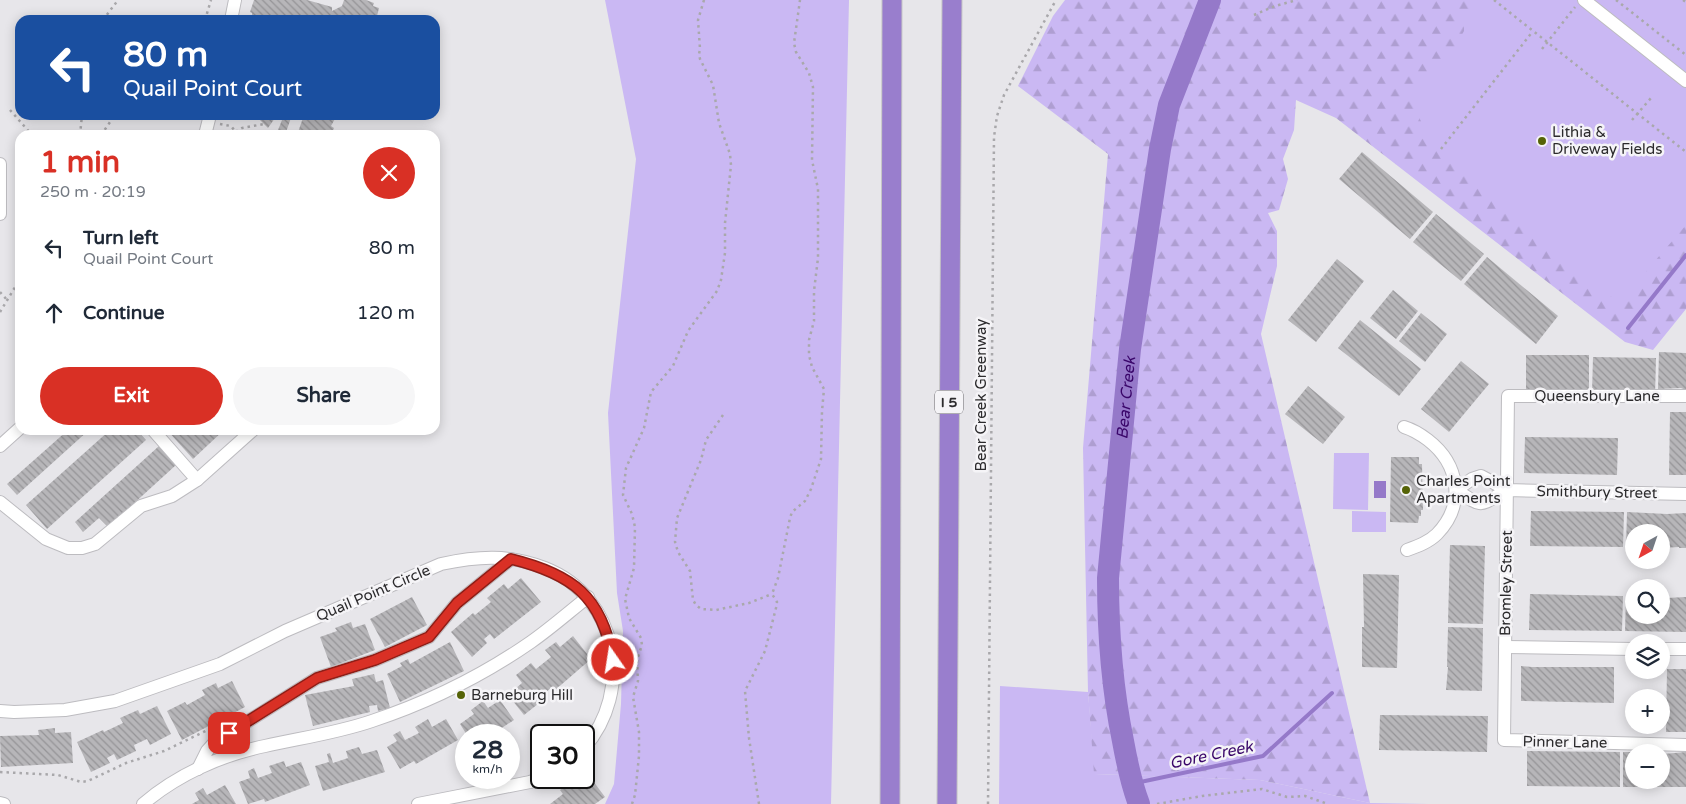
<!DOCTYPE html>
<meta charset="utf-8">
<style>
:root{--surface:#fff;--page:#f6f6f7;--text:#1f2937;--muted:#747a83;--accent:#d93025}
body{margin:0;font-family:"Varela Round",sans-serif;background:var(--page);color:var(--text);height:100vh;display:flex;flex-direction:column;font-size:19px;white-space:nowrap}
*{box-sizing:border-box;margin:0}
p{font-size:16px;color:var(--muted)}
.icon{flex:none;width:28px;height:28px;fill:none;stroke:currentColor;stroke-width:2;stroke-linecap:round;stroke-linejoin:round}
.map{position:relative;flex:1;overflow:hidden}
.sheet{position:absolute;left:15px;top:130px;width:425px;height:305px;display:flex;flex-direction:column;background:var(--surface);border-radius:15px;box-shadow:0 2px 12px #0003}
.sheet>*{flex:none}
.top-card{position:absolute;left:15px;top:15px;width:425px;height:105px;border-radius:15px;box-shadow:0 2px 12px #0003;background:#1a4fa0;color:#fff;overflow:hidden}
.needle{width:32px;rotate:220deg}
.controls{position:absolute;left:1625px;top:524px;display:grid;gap:10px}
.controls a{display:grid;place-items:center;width:45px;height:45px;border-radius:50%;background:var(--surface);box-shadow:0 2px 12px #0003;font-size:25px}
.speed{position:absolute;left:455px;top:724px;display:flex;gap:10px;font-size:25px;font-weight:700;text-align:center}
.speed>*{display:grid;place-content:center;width:65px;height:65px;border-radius:50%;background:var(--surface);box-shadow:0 2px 12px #0003;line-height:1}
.speed small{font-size:12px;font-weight:400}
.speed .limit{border:2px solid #111;border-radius:8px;background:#fff;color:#111}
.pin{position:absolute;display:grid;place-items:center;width:42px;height:42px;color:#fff;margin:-21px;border-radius:10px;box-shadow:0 2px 8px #0006}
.me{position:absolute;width:55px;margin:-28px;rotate:347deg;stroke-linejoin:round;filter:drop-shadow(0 0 4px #0008)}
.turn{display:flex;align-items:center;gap:18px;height:105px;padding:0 25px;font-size:22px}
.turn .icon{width:65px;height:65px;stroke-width:2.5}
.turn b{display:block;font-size:35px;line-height:42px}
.round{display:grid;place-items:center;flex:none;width:52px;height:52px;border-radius:26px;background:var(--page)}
.summary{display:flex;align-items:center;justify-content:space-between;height:85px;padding:0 25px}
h1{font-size:30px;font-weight:700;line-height:38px;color:var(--accent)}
.action{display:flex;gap:10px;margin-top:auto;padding:10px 25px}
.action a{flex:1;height:58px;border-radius:30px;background:var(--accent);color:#fff;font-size:20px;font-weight:700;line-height:58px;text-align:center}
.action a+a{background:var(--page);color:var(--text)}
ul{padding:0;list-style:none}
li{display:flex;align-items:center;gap:15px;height:65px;padding:0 25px}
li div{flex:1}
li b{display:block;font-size:19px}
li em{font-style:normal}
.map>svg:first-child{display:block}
</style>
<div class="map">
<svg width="1686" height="804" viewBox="0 0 1686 804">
<defs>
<pattern id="forest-firs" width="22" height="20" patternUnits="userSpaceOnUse" patternTransform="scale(1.25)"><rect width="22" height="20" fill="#cab8f3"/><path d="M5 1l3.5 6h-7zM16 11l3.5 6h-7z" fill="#ae9ed1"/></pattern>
<pattern id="building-back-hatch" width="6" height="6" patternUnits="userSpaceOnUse" patternTransform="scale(1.25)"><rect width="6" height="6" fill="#b7b6b9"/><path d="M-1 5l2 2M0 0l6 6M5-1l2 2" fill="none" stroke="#959497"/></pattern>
</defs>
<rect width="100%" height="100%" fill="#e7e6ea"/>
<g fill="#cab8f3">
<polygon points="605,0 849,0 831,804 605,804 614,784 621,704 623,631 617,593 608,413 636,159"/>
<polygon points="1227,0 1686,0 1686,283 1639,340"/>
<polygon points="1334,453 1369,453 1368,510 1333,509"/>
<polygon points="1352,511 1386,512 1386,532 1352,532"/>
<polygon points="1000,686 1088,692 1095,774 1260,780 1370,803 1429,804 999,804"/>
</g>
<path fill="url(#forest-firs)" d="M1065,0h408l-9,20v11l-15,27 -9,6 -5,11 -17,15 -1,6 2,21 5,11 9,10c0,13 12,17 21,24l89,78 19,14 19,18 26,22 10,6 11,-7 4,-6 7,-4 9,-14 38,-44v84l-33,41 -28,-8 -289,-224 -40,-18 -2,30 -11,29 5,20 -9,31 -11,3 9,18v35l-16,68 109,469 -110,-23 -166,-6 -6,-82 -5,-244 25,-294 -90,-68 35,-70z"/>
<rect fill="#9579c9" x="1374" y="481" width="12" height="17"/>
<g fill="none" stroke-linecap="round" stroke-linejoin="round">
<g stroke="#9579c9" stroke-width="4">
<polyline points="1628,328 1686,255"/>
<polyline points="1131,784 1263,756 1332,693"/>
</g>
<path stroke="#9579c9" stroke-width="22" id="s1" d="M1139,804c-8,-21 -12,-41 -16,-63 -11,-53 -15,-108 -15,-163l22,-229 30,-200 9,-44 41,-105"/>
</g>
<g fill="url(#building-back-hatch)">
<polygon points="254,0 307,0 332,7 332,11 342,6 344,0 366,0 374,3 373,6 379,8 376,20 254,20 252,19 252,13 250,12"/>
<polygon points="255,115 292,115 285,135 276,135 282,120 275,118 268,128"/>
<polygon points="304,115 337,115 331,126 334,128 331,135 297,135"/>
<polygon points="1362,152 1433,212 1410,239 1339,179"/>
<polygon points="1436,214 1484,254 1461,281 1413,242"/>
<polygon points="1487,257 1558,316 1536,344 1464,284"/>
<polygon points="1337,259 1364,281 1316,342 1288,320"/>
<polygon points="1393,290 1418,311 1396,339 1370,318"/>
<polygon points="1421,313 1447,334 1425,362 1399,341"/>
<polygon points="1360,320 1421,369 1399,396 1338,348"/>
<polygon points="1659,352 1686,353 1686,390 1681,388 1658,389"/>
<rect x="1526" y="355" width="63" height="37"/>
<polygon points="1593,357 1656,358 1655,396 1592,393"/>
<polygon points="1461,361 1489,384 1449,432 1421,409"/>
<polygon points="1308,386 1345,417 1323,444 1285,414"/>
<polygon points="1670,412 1686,412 1686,475 1669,475"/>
<polygon points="68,430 89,430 17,495 7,484"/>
<polygon points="110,430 137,430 146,440 47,529 26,505"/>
<polygon points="167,430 224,430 193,459"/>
<polygon points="1525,437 1618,438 1617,475 1524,473"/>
<polygon points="159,446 176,465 108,527 99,518 83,532 75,522"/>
<polygon points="1391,457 1419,457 1419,464 1422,464 1423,510 1421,510 1421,516 1419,516 1418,523 1390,522"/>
<polygon points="1531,511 1624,512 1623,547 1530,546"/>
<polygon points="1627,512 1667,514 1686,513 1686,548 1679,548 1679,547 1661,548 1661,532 1634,532 1634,547 1626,547"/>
<polygon points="1450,545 1485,546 1483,624 1448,623"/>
<polygon points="1363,574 1399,575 1397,668 1362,667 1362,627 1364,627"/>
<polygon points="521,578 541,602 494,639 490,634 484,639 487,643 472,657 451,632 473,613 475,615 491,602 487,598 504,584 508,589"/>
<polygon points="1530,594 1623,596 1622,631 1529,630"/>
<polygon points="1626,596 1634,596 1634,615 1661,615 1661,596 1666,596 1666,598 1686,597 1686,632 1625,631"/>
<polygon points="412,597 427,625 385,647 370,619"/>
<polygon points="351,622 353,628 365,624 375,650 331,667 320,637 337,631 335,628"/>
<polygon points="1448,627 1483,628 1482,691 1446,690 1448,667 1447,667"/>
<polygon points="573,636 591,659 554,691 551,688 540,697 543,700 524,715 508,695 522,683 516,675 531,663 536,669 551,657 545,650 556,642 560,647"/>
<polygon points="450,642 464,671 400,702 387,674 402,666 400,663 408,659 410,664"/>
<polygon points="1521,666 1532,667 1614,667 1614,703 1521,701"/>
<polygon points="1667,669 1686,669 1686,732 1666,732"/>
<polygon points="374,674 376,682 383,680 390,708 378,711 377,705 369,706 370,712 313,726 305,695 354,686 352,679"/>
<polygon points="232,681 245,707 182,740 167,711 185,702 187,705 205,695 202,690 216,683 218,688"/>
<polygon points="500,700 514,720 491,735 467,735 460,724 474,714 471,710 483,701 488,708"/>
<polygon points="157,706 171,734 150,745 147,739 134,745 136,751 117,760 114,754 107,758 110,763 91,772 77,742 103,730 104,732 123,723 120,718 138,710 140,714"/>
<polygon points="1380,715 1488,716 1487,752 1379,750"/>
<polygon points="428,719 432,727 446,719 458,740 416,764 414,761 400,769 387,747 397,741 393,735 400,731 405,740 419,733 415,727"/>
<polygon points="55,728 55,733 71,732 73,763 1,767 0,736 39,735 38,730"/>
<polygon points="359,747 362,754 377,750 385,772 323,791 315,766 329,762 327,754 330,753 333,763 348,758 346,751"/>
<polygon points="1527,751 1620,752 1620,787 1527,786"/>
<polygon points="1623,752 1634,752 1634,780 1661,780 1661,752 1663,754 1686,752 1686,787 1623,787"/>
<polygon points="284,761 286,767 301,762 310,785 265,802 264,799 248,804 239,782 250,778 248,771 254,768 258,778 272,773 269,766"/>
<polygon points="590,777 605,797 595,804 550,804 563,794 560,790 574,779 579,785"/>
<polygon points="225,785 236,804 192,804 199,800 195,793 203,788 207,795"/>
</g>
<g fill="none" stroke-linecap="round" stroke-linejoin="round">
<defs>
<g id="minor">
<polyline points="1584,0 1686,81"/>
<polyline points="231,20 235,0"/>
<polyline points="205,135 210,115"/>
<polyline points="0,164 0,214"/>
<polyline points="1686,396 1508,396 1504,740 1686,745"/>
<path d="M1404,427c10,3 16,7 24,13 31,24 38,64 9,94 -8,8 -19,12 -30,16"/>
<polyline points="153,430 197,480"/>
<polyline points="0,446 20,428"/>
<path d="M1507,490c-29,16 -22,19 -51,0l16,-11 9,-3 26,14 179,4"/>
<polyline points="0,502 46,539 68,548 82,548 95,544 141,506 172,496 197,480 253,430"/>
<polyline points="1505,647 1634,649"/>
<polyline points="1661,649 1686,649"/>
<path d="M0,711l14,1 51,-2 50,-9 105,-37 65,-33 156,-67c37,-8 68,-10 104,4 74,29 89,123 39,180"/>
<polyline points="198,769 207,751 215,742 317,678 375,660 429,637 457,603 511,559"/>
<polyline points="0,803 4,804"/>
<path d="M143,804c34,-29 78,-49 122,-58 36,-8 72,-13 107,-25 57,-19 110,-45 159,-79 20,-14 38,-30 57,-45"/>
<polyline points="418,804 530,782 542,778"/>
</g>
<g id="highway">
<polyline points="890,804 892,0"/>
<polyline points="947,804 952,0"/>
</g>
</defs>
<use href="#minor" stroke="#bdbcc0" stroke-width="14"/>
<use href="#highway" stroke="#c4c4c4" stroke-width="21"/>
<g stroke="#a9a8ab" stroke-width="2.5" stroke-dasharray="2.5 4" stroke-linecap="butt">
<polyline points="1494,0 1686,152"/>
<polyline points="1616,0 1686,55"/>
<polyline points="1683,0 1686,2"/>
<polyline points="1254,15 1275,6 1297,0"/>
<polyline points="103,20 118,0"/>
<polyline points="205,20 211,0"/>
<polyline points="1542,49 1575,7"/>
<polyline points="10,110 32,135"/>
<polyline points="1632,120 1651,98"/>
<polyline points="220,124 231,126 235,131"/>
<polyline points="80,135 82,115"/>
<polyline points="101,135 115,115"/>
<polyline points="230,135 242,128 264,124"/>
<polyline points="1441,149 1533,31"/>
<polyline points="0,292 8,301"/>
<polyline points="0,312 20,279"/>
<polyline points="723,415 706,440 701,460 677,518 675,542 678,552 690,571 693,600 696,605 701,609 716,610 749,603 772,594"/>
<polyline points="0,772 58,775 81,782 88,781 126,763 164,751 216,726"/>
<polyline points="632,804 635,795 639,756 639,732 633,697 638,681 637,660 642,645 641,638 629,618 625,599 634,568 635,527 632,514 623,495 626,468 644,428 651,392 673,366 688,331 717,291 721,280 725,253 725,223 731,165 730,154 719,123 713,85 700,59 699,54 700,49 698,20 704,0"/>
<polyline points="759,804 749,738 745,691 765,651 776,608 777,602 772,594 778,578 790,518 792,512 805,501 811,489 821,459 822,411 824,389 812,367 809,355 809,340 814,321 814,291 818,258 818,189 812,160 813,87 809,73 796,52 794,43 800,0"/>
<polyline points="988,804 994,137 997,116 1004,95 1056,0"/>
<polyline points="1157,804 1202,796 1262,789 1287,797 1305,796 1328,804"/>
</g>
<use href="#minor" stroke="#fff" stroke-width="12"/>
<use href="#highway" stroke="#997ecd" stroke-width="19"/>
</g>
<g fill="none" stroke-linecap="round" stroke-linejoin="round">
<defs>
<path id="route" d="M229,733l88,-55 58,-18 54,-23 28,-34 54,-44c61,15 91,37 102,101"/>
</defs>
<use href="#route" stroke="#8d1f18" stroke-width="12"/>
<use href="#route" stroke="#d93025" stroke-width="9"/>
</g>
<g fill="#556307" stroke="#f5f4f7" stroke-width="2">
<circle cx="1542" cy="141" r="5"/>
<circle cx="1406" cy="490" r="5"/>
<circle cx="461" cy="695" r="5"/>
</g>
<g text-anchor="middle" stroke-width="5" stroke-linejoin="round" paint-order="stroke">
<rect fill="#f5f4f7" stroke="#68676a" stroke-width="1" x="935" y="390.5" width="28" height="23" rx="4"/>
<g font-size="14" font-weight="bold" fill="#2c2b2d">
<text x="949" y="407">I 5</text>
</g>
<g font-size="15" fill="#2c2b2d" stroke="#f5f4f7" text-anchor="start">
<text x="1552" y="137">Lithia &amp;<tspan x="1552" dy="17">Driveway Fields</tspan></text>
<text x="1416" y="486">Charles Point<tspan x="1416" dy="17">Apartments</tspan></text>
<text x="471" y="700">Barneburg Hill</text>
</g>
<g font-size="15" fill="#2c2b2d" stroke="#f5f4f7">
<text transform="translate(981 395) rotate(-90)" y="5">Bear Creek Greenway</text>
<text x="1597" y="401">Queensbury Lane</text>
<text transform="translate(1597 492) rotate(1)" y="5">Smithbury Street</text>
<text transform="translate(1506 583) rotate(-89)" y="5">Bromley Street</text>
<text transform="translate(373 593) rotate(-23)" y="5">Quail Point Circle</text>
<text transform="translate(1565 742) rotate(1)" y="5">Pinner Lane</text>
</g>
<g font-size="16" font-style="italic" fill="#390569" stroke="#f5f4f7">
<text dy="6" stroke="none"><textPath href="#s1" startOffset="410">Bear Creek</textPath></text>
<text transform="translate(1211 754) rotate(-12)" y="6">Gore Creek</text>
</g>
</g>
</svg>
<div class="controls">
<a><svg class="needle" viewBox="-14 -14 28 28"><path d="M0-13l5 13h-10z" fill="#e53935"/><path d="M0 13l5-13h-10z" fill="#747a83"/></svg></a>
<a><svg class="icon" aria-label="search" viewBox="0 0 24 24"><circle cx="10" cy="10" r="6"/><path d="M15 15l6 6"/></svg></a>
<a><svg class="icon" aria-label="layers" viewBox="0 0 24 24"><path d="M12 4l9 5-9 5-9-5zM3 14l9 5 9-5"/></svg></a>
<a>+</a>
<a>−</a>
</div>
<div class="speed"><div>28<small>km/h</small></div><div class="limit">30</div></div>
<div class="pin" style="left:229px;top:733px;background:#d93025"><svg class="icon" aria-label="arrive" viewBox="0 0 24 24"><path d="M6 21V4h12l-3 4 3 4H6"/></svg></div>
<svg class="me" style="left:613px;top:660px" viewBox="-20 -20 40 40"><circle r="17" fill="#d93025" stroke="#fff" stroke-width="3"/><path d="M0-11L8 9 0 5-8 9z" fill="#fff"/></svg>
<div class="top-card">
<div class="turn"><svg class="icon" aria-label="left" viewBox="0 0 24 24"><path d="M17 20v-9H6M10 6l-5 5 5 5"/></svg><div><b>80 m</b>Quail Point Court</div></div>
</div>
<section class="sheet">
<div class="summary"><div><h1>1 min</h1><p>250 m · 20:19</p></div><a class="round" style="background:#d93025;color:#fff"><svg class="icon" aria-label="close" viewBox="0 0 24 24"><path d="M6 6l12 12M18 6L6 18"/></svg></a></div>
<ul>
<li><svg class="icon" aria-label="left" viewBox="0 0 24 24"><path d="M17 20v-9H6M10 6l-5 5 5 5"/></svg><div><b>Turn left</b><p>Quail Point Court</p></div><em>80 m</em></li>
<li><svg class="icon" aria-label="ahead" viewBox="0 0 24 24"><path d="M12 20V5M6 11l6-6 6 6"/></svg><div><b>Continue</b></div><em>120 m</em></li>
</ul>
<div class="action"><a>Exit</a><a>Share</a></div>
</section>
</div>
